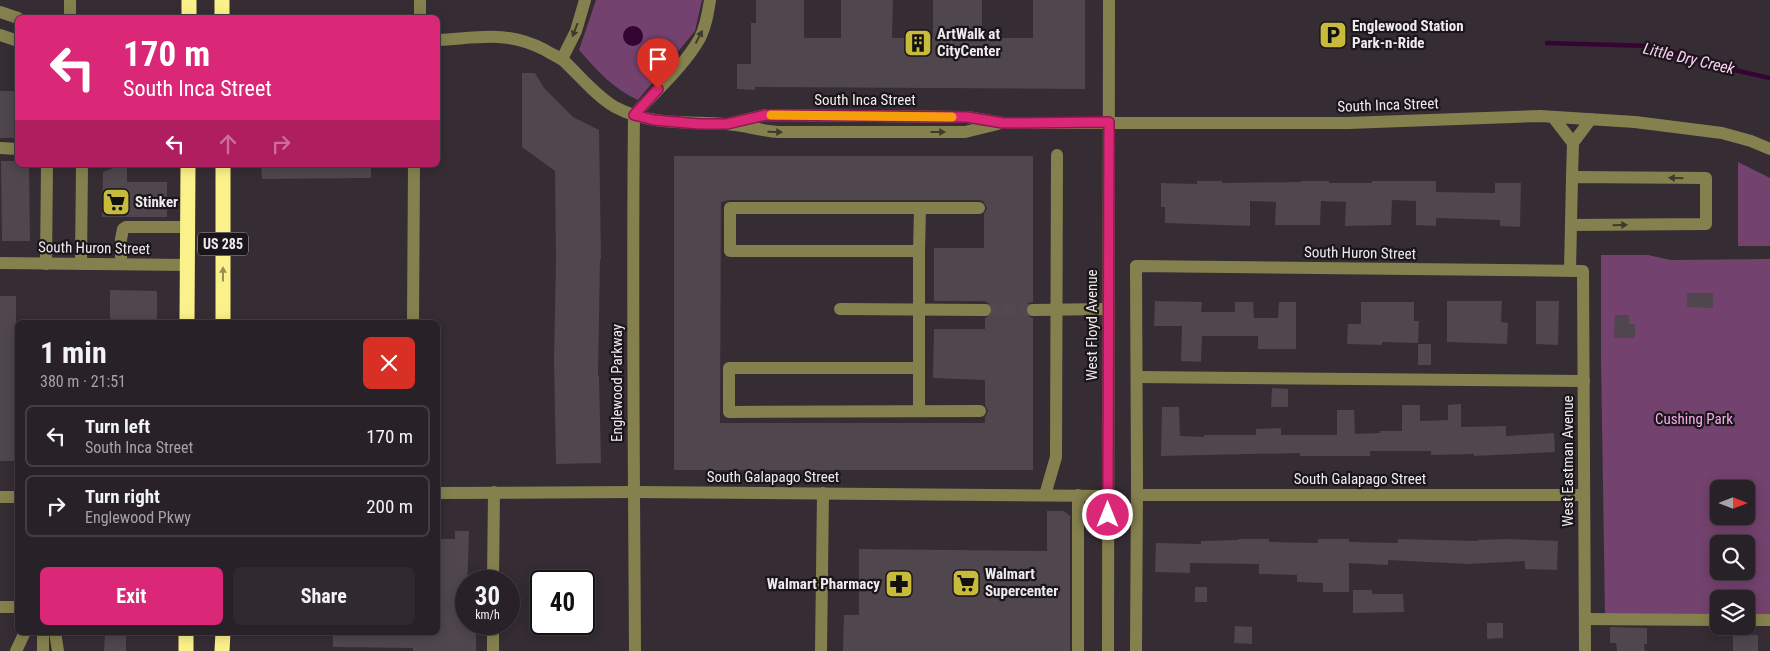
<!DOCTYPE html>
<meta charset="utf-8">
<style>
:root{--surface:#282127;--page:#30292f;--text:#f1f3f6;--muted:#a5a3a7;--line:#443e44;--accent:#db2777}
body{margin:0;font-family:"Roboto Condensed",sans-serif;background:var(--page);color:var(--text);height:100vh;display:flex;flex-direction:column;font-size:19px;white-space:nowrap}
*{box-sizing:border-box;margin:0}
p{font-size:16px;color:var(--muted)}
.icon{flex:none;width:28px;height:28px;fill:none;stroke:currentColor;stroke-width:2;stroke-linecap:round;stroke-linejoin:round}
.map{position:relative;flex:1;overflow:hidden}
.sheet{position:absolute;left:15px;top:320px;width:425px;height:315px;display:flex;flex-direction:column;background:var(--surface);border-radius:8px;box-shadow:0 2px 12px #0003,0 0 0 1px var(--line)}
.sheet>*{flex:none}
.banner{position:absolute;left:15px;top:15px;width:425px;height:152px;border-radius:8px;box-shadow:0 2px 12px #0003,0 0 0 1px var(--line);background:#db2777;color:#fff;overflow:hidden}
.needle{width:32px;rotate:90deg}
.fabs{position:absolute;left:1710px;top:480px;display:grid;gap:10px}
.fabs a{display:grid;place-items:center;width:45px;height:45px;border-radius:8px;background:var(--surface);box-shadow:0 2px 12px #0003,0 0 0 1px var(--line);font-size:25px}
.speed{position:absolute;left:455px;top:570px;display:flex;gap:10px;font-size:25px;font-weight:700;text-align:center}
.speed>*{display:grid;place-content:center;width:65px;height:65px;border-radius:50%;background:var(--surface);box-shadow:0 2px 12px #0003,0 0 0 1px var(--line);line-height:1}
.speed small{font-size:12px;font-weight:400}
.speed .limit{border:2px solid #111;border-radius:8px;background:#fff;color:#111}
.pin{position:absolute;display:grid;place-items:center;width:42px;height:42px;color:#fff;margin:-51px -21px;border-radius:50% 50% 50% 0;rotate:-45deg;box-shadow:0 0 5px #0007}
.pin .icon{rotate:45deg}
.me{position:absolute;width:55px;margin:-28px;rotate:0deg;stroke-linejoin:round;filter:drop-shadow(0 0 4px #0008)}
.turn{display:flex;align-items:center;gap:18px;height:105px;padding:0 25px;font-size:22px}
.turn .icon{width:65px;height:65px;stroke-width:2.5}
.turn b{display:block;font-size:35px;line-height:42px}
.lanes{display:flex;align-items:center;height:48px;padding:0 25px;background:#0003;justify-content:center;gap:25px;direction:ltr}
.lanes .off{opacity:.35}
.round{display:grid;place-items:center;flex:none;width:52px;height:52px;border-radius:8px;background:var(--page)}
.overview{display:flex;align-items:center;justify-content:space-between;height:85px;padding:0 25px}
h1{font-size:30px;font-weight:700;line-height:38px}
.action{display:flex;gap:10px;margin-top:auto;padding:10px 25px}
.action a{flex:1;height:58px;border-radius:8px;background:var(--accent);color:#fff;font-size:20px;font-weight:700;line-height:58px;text-align:center}
.action a+a{background:var(--page);color:var(--text)}
ul{padding:0;list-style:none}
li{display:flex;align-items:center;gap:15px;height:62px;margin:0 10px 8px;padding:0 15px;border:2px solid var(--line);border-radius:8px}
li div{flex:1}
li b{display:block;font-size:19px}
li em{font-style:normal}
.map>svg:first-child{display:block}
</style>
<div class="map">
<svg width="1770" height="651" viewBox="0 0 1770 651">
<rect width="100%" height="100%" fill="#352c34"/>
<g fill="#73426e" fill-rule="evenodd">
<path d="M596,0h106l-7,31 -57,69c-25,-11 -41,-30 -59,-50z"/>
<polygon points="1738,162 1770,178 1770,246 1738,246"/>
<path d="M1601,255h47l23,5 99,-1v355h-24v-15h-27v15h-114l-4,-255zM1719,489h27v27h-27zM1719,544h27v27h-27z"/>
</g>
<circle fill="#340432" cx="633" cy="36" r="10"/>
<g fill="none" stroke-linecap="round" stroke-linejoin="round">
<polyline stroke="#340432" stroke-width="4.5" points="1547,43 1652,46 1730,69 1770,78"/>
</g>
<g fill="#4f464e" fill-rule="evenodd">
<polygon points="756,0 804,0 804,38 841,38 841,0 893,0 892,38 933,38 933,0 982,0 982,38 1033,38 1033,0 1085,0 1085,89 755,87 755,90 737,89 737,64 751,64 751,23 756,23"/>
<polygon points="522,73 535,73 544,88 573,117 599,130 601,259 600,259 598,376 599,376 601,463 556,464 554,361 556,260 555,171 522,147"/>
<rect x="0" y="91" width="18" height="47"/>
<path d="M674,156h359v146l-5,1 -3,7 1,5 7,3v152h-359zM730,200h249l4,1 4,7 -3,6v34h-50v53h51l7,5v8l-7,4v11h-51l-1,49 52,2v25l3,6 -3,6v6h-265l1,-221z"/>
<polygon points="1,161 18,161 18,165 29,165 30,241 2,241"/>
<polygon points="121,165 127,165 127,182 167,182 167,217 102,217 103,172"/>
<polygon points="261,165 371,165 371,178 262,179"/>
<polygon points="1197,181 1222,181 1222,183 1301,182 1302,181 1329,181 1329,183 1372,183 1372,181 1436,181 1436,192 1495,193 1495,183 1521,183 1520,227 1500,226 1500,220 1436,218 1436,226 1416,225 1416,201 1392,200 1391,225 1345,226 1346,202 1321,201 1320,225 1275,225 1276,202 1250,201 1250,226 1165,223 1165,207 1161,207 1161,183 1197,184"/>
<polygon points="110,290 157,291 157,322 110,322"/>
<polygon points="1687,293 1713,293 1713,308 1687,307"/>
<rect x="0" y="296" width="16" height="165"/>
<polygon points="1155,301 1202,302 1201,312 1235,312 1235,302 1253,302 1254,318 1278,318 1279,302 1296,302 1296,349 1258,349 1258,336 1202,336 1201,362 1181,361 1182,326 1154,326"/>
<polygon points="1447,301 1502,301 1501,322 1508,323 1507,344 1447,342"/>
<polygon points="1536,301 1559,301 1558,345 1536,344"/>
<polygon points="1361,302 1414,302 1414,321 1419,321 1418,343 1382,342 1382,345 1347,344 1348,324 1361,324"/>
<polygon points="1615,315 1629,315 1629,324 1635,324 1635,338 1614,338"/>
<rect x="1418" y="344" width="13" height="21"/>
<polygon points="1272,388 1288,389 1288,407 1271,407"/>
<polygon points="1461,404 1461,427 1506,426 1506,436 1554,433 1555,452 1474,456 1474,454 1431,455 1431,451 1370,451 1370,456 1300,456 1300,453 1161,456 1162,407 1179,407 1180,436 1204,437 1204,435 1256,435 1256,429 1281,428 1281,435 1337,435 1337,410 1354,410 1355,434 1380,433 1380,431 1402,431 1402,405 1420,405 1420,421 1448,420 1448,405"/>
<polygon points="1047,511 1064,511 1070,516 1070,651 843,651 844,615 859,615 859,549 1047,551"/>
<polygon points="455,531 469,531 466,624 476,624 476,651 413,651 413,648 333,647 333,632 438,632 438,539 455,539"/>
<polygon points="1238,539 1269,539 1269,542 1318,543 1318,539 1349,539 1349,542 1398,543 1398,539 1478,541 1478,540 1507,539 1558,541 1557,570 1525,569 1525,561 1468,564 1388,560 1388,565 1349,563 1349,592 1323,592 1323,583 1297,582 1297,575 1259,574 1259,564 1190,563 1190,573 1155,572 1156,543 1201,544 1201,541 1238,540"/>
<rect x="1195" y="587" width="12" height="15"/>
<polygon points="1353,590 1372,590 1372,594 1403,594 1404,612 1353,613"/>
<polygon points="1487,623 1503,623 1503,638 1487,639"/>
<polygon points="1235,626 1252,627 1252,644 1234,643"/>
<polygon points="1610,627 1647,628 1647,644 1644,644 1645,651 1617,651 1616,643 1610,643"/>
<polygon points="105,632 126,632 126,651 104,651"/>
<rect x="1733" y="635" width="25" height="16"/>
</g>
<g fill="none" stroke-linecap="round" stroke-linejoin="round">
<polyline stroke="#514850" stroke-width="12" stroke-dasharray="12 6" stroke-linecap="butt" points="985,310 1033,310"/>
<g stroke="#85814e" stroke-width="12">
<polyline points="70,0 70,18"/>
<polyline points="0,12 18,18"/>
<polyline points="420,18 420,0"/>
<polyline points="0,35 18,41"/>
<path d="M438,40c40,-2 69,-10 107,10 6,4 14,7 19,11 16,15 32,35 51,46 35,19 73,14 111,17 18,1 35,7 53,8h186l33,-8"/>
<polyline points="562,59 576,31 585,0"/>
<path d="M634,115c-2,179 0,357 1,536"/>
<path d="M634,115c21,-23 51,-50 66,-77 6,-12 8,-25 10,-38"/>
<polyline points="1553,117 1573,143"/>
<polyline points="727,124 765,115 967,117 1003,123 1348,123 1540,116 1635,122 1722,133 1751,141 1770,149"/>
<polyline points="0,148 18,149"/>
<polyline points="1572,177 1573,143 1591,119"/>
<polyline points="979,208 730,208 730,251 919,251 919,368 729,368 729,412 980,411"/>
<polyline points="919,251 920,208"/>
<polyline points="0,263 188,265"/>
<polyline points="46,264 47,165"/>
<polyline points="81,264 82,165"/>
<polyline points="121,264 121,239 123,229 126,227 188,227"/>
<polyline points="1570,271 1572,177 1706,178 1706,224 1571,225"/>
<polyline points="840,309 985,310"/>
<polyline points="1033,310 1108,309"/>
<polyline points="413,322 414,165"/>
<polyline points="919,368 919,411"/>
<polyline points="1137,377 1584,381"/>
<polyline points="438,493 634,492 1108,496"/>
<polyline points="1045,495 1056,457 1057,155"/>
<polyline points="1078,495 1078,651"/>
<polyline points="1137,495 1584,495"/>
<polyline points="0,497 18,497"/>
<polyline points="493,581 494,492"/>
<polyline points="0,607 18,607"/>
<polyline points="1585,619 1719,620"/>
<polyline points="1746,620 1770,620"/>
<polyline points="43,632 43,651"/>
<polyline points="55,632 58,651"/>
<polyline points="16,651 25,632"/>
<polyline points="493,651 493,624"/>
<polyline points="821,651 823,493"/>
<polyline points="1108,651 1109,0"/>
<polyline points="1136,651 1137,480 1136,266 1583,271 1585,651"/>
</g>
<g stroke="#fbf18a" stroke-width="15">
<polyline points="189,0 189,18"/>
<polyline points="222,18 222,0"/>
<polyline points="223,165 223,322"/>
<polyline points="187,322 188,165"/>
<polyline points="186,651 186,632"/>
<polyline points="222,651 223,632"/>
</g>
</g>
<defs><path id="oneway-solid" d="M-6-.8H1V-3.2L6.5 0L1 3.2V.8H-6Z" transform="scale(1.25)"/></defs>
<g fill="#3f3b2c">
<use href="#oneway-solid" transform="translate(575 30) rotate(111)"/>
<use href="#oneway-solid" transform="translate(699 37) rotate(-62)"/>
<use href="#oneway-solid" transform="translate(775 132) rotate(1)"/>
<use href="#oneway-solid" transform="translate(938 132)"/>
<use href="#oneway-solid" transform="translate(1676 178) rotate(-179)"/>
<use href="#oneway-solid" transform="translate(1620 225) rotate(-1)"/>
</g>
<use fill="#968e57" href="#oneway-solid" transform="translate(223 274) rotate(-90)"/>
<g fill="none" stroke-linecap="round" stroke-linejoin="round">
<defs>
<polyline id="route" points="658,89 634,115 654,120 699,124 727,124 766,115 967,117 1003,123 1109,122 1108,515"/>
</defs>
<use href="#route" stroke="#8e194d" stroke-width="12"/>
<use href="#route" stroke="#db2777" stroke-width="9"/>
<polyline stroke="#f59e0b" stroke-width="9" points="771,115 952,117"/>
</g>
<defs>
<symbol id="parking-square" viewBox="-11 -11 22 22"><rect x="-9" y="-9" width="18" height="18" rx="4" fill="#c8bb3b" stroke="#1a1619"/><path d="M-3.5-5.5H1a3.5 3.5 0 0 1 0 7H-1V5.5H-3.5ZM-1-3.4V-.6H.8a1.4 1.4 0 0 0 0-2.8Z" fill="#111"/></symbol>
<symbol id="building-square" viewBox="-11 -11 22 22"><rect x="-9" y="-9" width="18" height="18" rx="4" fill="#c8bb3b" stroke="#1a1619"/><path d="M-4-6H4V6H1V3H-1V6H-4ZM-2.5-4.3h1.7v1.8h-1.7ZM.8-4.3h1.7v1.8H.8ZM-2.5-1h1.7V.8h-1.7ZM.8-1h1.7V.8H.8Z" fill="#111"/></symbol>
<symbol id="supermarket-square" viewBox="-11 -11 22 22"><rect x="-9" y="-9" width="18" height="18" rx="4" fill="#c8bb3b" stroke="#1a1619"/><path d="M-6-5.5h2.5l.6 2H6L4.5 2H-2.5L-4.4-4H-6ZM-1.5 3.2a1.3 1.3 0 1 0 .1 0ZM3 3.2a1.3 1.3 0 1 0 .1 0Z" fill="#111"/></symbol>
<symbol id="pharmacy-square" viewBox="-11 -11 22 22"><rect x="-9" y="-9" width="18" height="18" rx="4" fill="#c8bb3b" stroke="#1a1619"/><path d="M-2-6h4v4h4v4h-4v4h-4v-4h-4v-4h4Z" fill="#111"/></symbol>
</defs>
<g fill-rule="evenodd">
<use href="#parking-square" x="1317" y="19" width="32" height="32"/>
<use href="#building-square" x="902" y="27" width="32" height="32"/>
<use href="#supermarket-square" x="100" y="186" width="32" height="32"/>
<use href="#supermarket-square" x="950" y="567" width="32" height="32"/>
<use href="#pharmacy-square" x="883" y="568" width="32" height="32"/>
</g>
<g text-anchor="middle" stroke-width="4.5" stroke-linejoin="round" paint-order="stroke">
<rect fill="#1a1619" stroke="#afaaae" stroke-width="1" x="198" y="232.5" width="50" height="23" rx="4"/>
<g font-size="14" font-weight="bold" fill="#efeaee">
<text x="223" y="249">US 285</text>
</g>
<g font-size="15" font-weight="bold" fill="#efeaee" stroke="#1a1619" text-anchor="start">
<text x="1352" y="31">Englewood Station<tspan x="1352" dy="17">Park-n-Ride</tspan></text>
<text x="937" y="39">ArtWalk at<tspan x="937" dy="17">CityCenter</tspan></text>
<text x="135" y="207">Stinker</text>
<text x="985" y="579">Walmart<tspan x="985" dy="17">Supercenter</tspan></text>
<text x="880" y="589" text-anchor="end">Walmart Pharmacy</text>
</g>
<g font-size="15" fill="#efeaee" stroke="#1a1619">
<text x="865" y="105">South Inca Street</text>
<text transform="translate(1388 105) rotate(-2)" y="5">South Inca Street</text>
<text transform="translate(94 248) rotate(1)" y="5">South Huron Street</text>
<text transform="translate(1360 253) rotate(1)" y="5">South Huron Street</text>
<text transform="translate(1092 325) rotate(-90)" y="5">West Floyd Avenue</text>
<text transform="translate(617 383) rotate(-90)" y="5">Englewood Parkway</text>
<text transform="translate(1568 461) rotate(-90)" y="5">West Eastman Avenue</text>
<text x="773" y="482">South Galapago Street</text>
<text x="1360" y="484">South Galapago Street</text>
</g>
<g font-size="15" fill="#f8aaf0" stroke="#1a1619">
<text x="1694" y="424">Cushing Park</text>
</g>
<g font-size="16" font-style="italic" fill="#ffcff9" stroke="#1a1619">
<text transform="translate(1689 58) rotate(13)" y="6">Little Dry Creek</text>
</g>
</g>
</svg>
<div class="fabs">
<a><svg class="needle" viewBox="-14 -14 28 28"><path d="M0-13l5 13h-10z" fill="#e53935"/><path d="M0 13l5-13h-10z" fill="#a5a3a7"/></svg></a>
<a><svg class="icon" aria-label="search" viewBox="0 0 24 24"><circle cx="10" cy="10" r="6"/><path d="M15 15l6 6"/></svg></a>
<a><svg class="icon" aria-label="layers" viewBox="0 0 24 24"><path d="M12 4l9 5-9 5-9-5zM3 14l9 5 9-5"/></svg></a>
</div>
<div class="speed"><div>30<small>km/h</small></div><div class="limit">40</div></div>
<div class="pin" style="left:658px;top:89px;background:#d93025"><svg class="icon" aria-label="arrive" viewBox="0 0 24 24"><path d="M6 21V4h12l-3 4 3 4H6"/></svg></div>
<svg class="me" style="left:1108px;top:515px" viewBox="-20 -20 40 40"><circle r="17" fill="#db2777" stroke="#fff" stroke-width="3"/><path d="M0-11L8 9 0 5-8 9z" fill="#fff"/></svg>
<div class="banner">
<div class="turn"><svg class="icon" aria-label="left" viewBox="0 0 24 24"><path d="M17 20v-9H6M10 6l-5 5 5 5"/></svg><div><b>170 m</b>South Inca Street</div></div>
<div class="lanes"><svg class="icon" aria-label="left" viewBox="0 0 24 24"><path d="M17 20v-9H6M10 6l-5 5 5 5"/></svg><svg class="icon off" aria-label="ahead" viewBox="0 0 24 24"><path d="M12 20V5M6 11l6-6 6 6"/></svg><svg class="icon off" aria-label="right" viewBox="0 0 24 24"><path d="M7 20v-9h11M14 6l5 5-5 5"/></svg></div>
</div>
<section class="sheet">
<div class="overview"><div><h1>1 min</h1><p>380 m · 21:51</p></div><a class="round" style="background:#d93025;color:#fff"><svg class="icon" aria-label="close" viewBox="0 0 24 24"><path d="M6 6l12 12M18 6L6 18"/></svg></a></div>
<ul>
<li><svg class="icon" aria-label="left" viewBox="0 0 24 24"><path d="M17 20v-9H6M10 6l-5 5 5 5"/></svg><div><b>Turn left</b><p>South Inca Street</p></div><em>170 m</em></li>
<li><svg class="icon" aria-label="right" viewBox="0 0 24 24"><path d="M7 20v-9h11M14 6l5 5-5 5"/></svg><div><b>Turn right</b><p>Englewood Pkwy</p></div><em>200 m</em></li>
</ul>
<div class="action"><a>Exit</a><a>Share</a></div>
</section>
</div>
